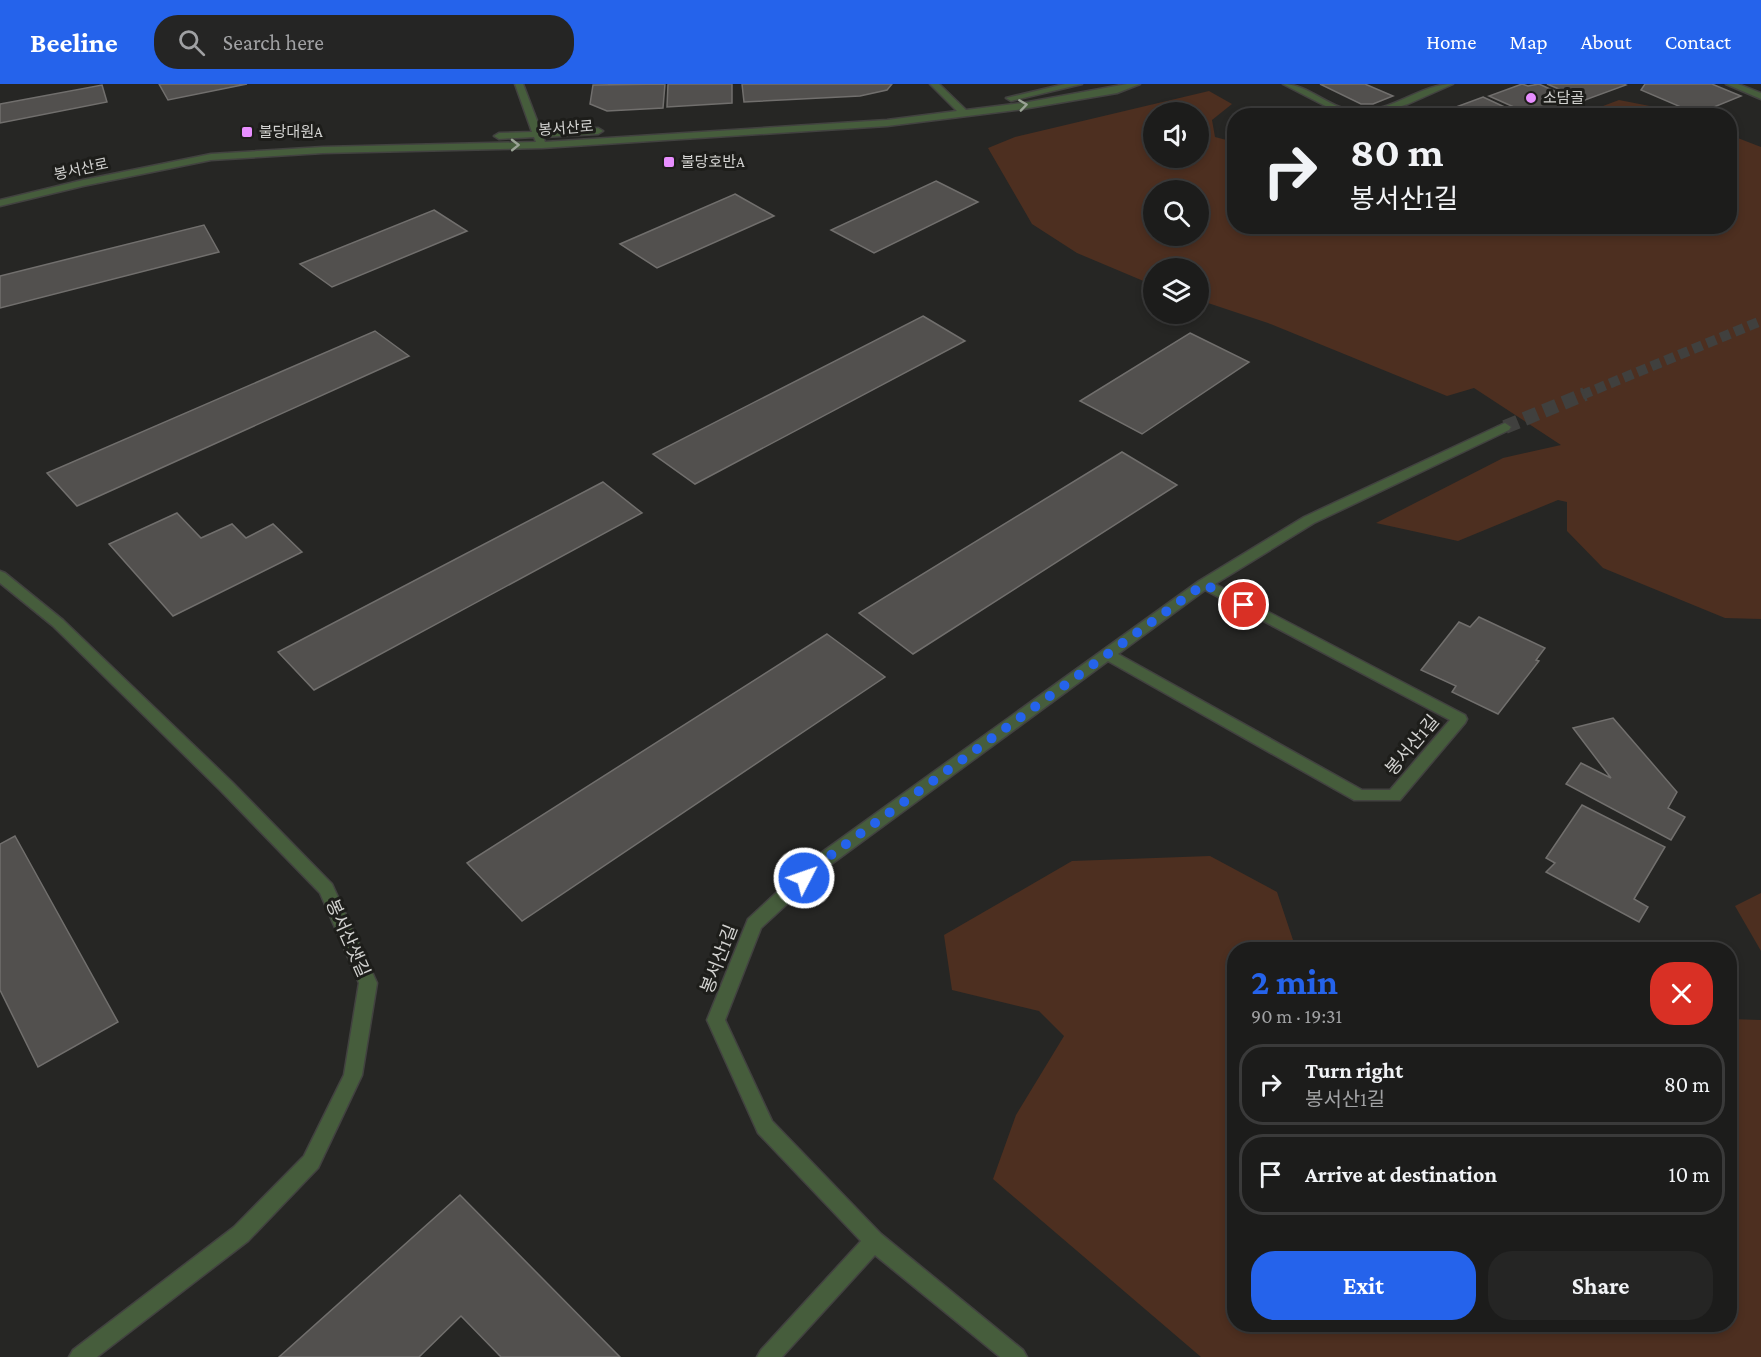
<!DOCTYPE html>
<meta charset="utf-8">
<style>
:root{--surface:#1c1c1b;--page:#252524;--text:#f1f3f6;--muted:#a0a1a3;--line:#3a3a3a;--accent:#2563eb}
body{margin:0;font-family:"Crimson Pro","Noto Sans KR",serif;background:var(--page);color:var(--text);height:100vh;display:flex;flex-direction:column;font-size:22px;white-space:nowrap}
*{box-sizing:border-box;margin:0}
p{font-size:20px;color:var(--muted)}
.icon{flex:none;width:33px;height:33px;fill:none;stroke:currentColor;stroke-width:2;stroke-linecap:round;stroke-linejoin:round}
.map{position:relative;flex:1;overflow:hidden}
.panel{position:absolute;left:1227px;top:858px;width:510px;height:390px;display:flex;flex-direction:column;background:var(--surface);border-radius:24px;box-shadow:0 3px 9px #0003,0 0 0 2px var(--line)}
.panel>*{flex:none}
.banner{position:absolute;left:1227px;top:24px;width:510px;height:126px;border-radius:24px;box-shadow:0 3px 9px #0003,0 0 0 2px var(--line);background:#1c1c1b;color:var(--text);overflow:hidden}
.controls{position:absolute;left:1143px;top:18px;display:grid;gap:12px}
.controls a{display:grid;place-items:center;width:66px;height:66px;border-radius:50%;background:var(--surface);box-shadow:0 3px 9px #0003,0 0 0 2px var(--line);font-size:30px}
.pin{position:absolute;display:grid;place-items:center;width:51px;height:51px;color:#fff;margin:-26px;border:3px solid #fff;border-radius:50%;box-shadow:0 2px 6px #0007}
.me{position:absolute;width:66px;margin:-33px;rotate:49deg;stroke-linejoin:round;filter:drop-shadow(0 0 4px #0008)}
.turn{display:flex;align-items:center;gap:21px;height:126px;padding:0 24px;font-size:27px}
.turn .icon{width:78px;height:78px;stroke-width:2.5}
.turn b{display:block;font-size:42px;line-height:51px}
.round{display:grid;place-items:center;flex:none;width:63px;height:63px;border-radius:24px;background:var(--page)}
.overview{display:flex;align-items:center;justify-content:space-between;height:102px;padding:0 24px}
h1{font-size:36px;font-weight:700;line-height:45px;color:var(--accent)}
.action{display:flex;gap:12px;margin-top:auto;padding:12px 24px}
.action a{flex:1;height:69px;border-radius:24px;background:var(--accent);color:#fff;font-size:24px;font-weight:700;line-height:69px;text-align:center}
.action a+a{background:var(--page);color:var(--text)}
ul{padding:0;list-style:none}
li{display:flex;align-items:center;gap:18px;height:81px;margin:0 12px 9px;padding:0 12px;border:3px solid var(--line);border-radius:24px}
li div{flex:1}
li b{display:block;font-size:22px}
li em{font-style:normal}
header{display:flex;align-items:center;gap:36px;box-sizing:border-box;height:84px;padding:0 30px;background:var(--accent);color:#fff}
header strong{font-size:28px}
nav{display:flex;gap:33px;margin-inline-start:auto;font-size:21px}
.search{width:420px;height:54px;background:var(--page);display:flex;align-items:center;gap:15px;box-sizing:border-box;padding:0 21px;border-radius:24px;color:var(--muted);font-size:22px}
.map>svg:first-child{display:block}
</style>
<header>
<strong>Beeline</strong>
<div class="search"><svg class="icon" aria-label="search" viewBox="0 0 24 24"><circle cx="10" cy="10" r="6"/><path d="M15 15l6 6"/></svg>Search here</div>
<nav><a>Home</a><a>Map</a><a>About</a><a>Contact</a></nav>
</header>
<div class="map">
<svg width="1761" height="1273" viewBox="0 0 1761 1273">
<rect width="100%" height="100%" fill="#262624"/>
<g fill="#4d2f20" fill-rule="evenodd">
<path d="M1209,7l23,13 -20,16 3,17 19,5v84h496v-91l31,12v472l-36,-1 -122,-50 -36,-37v-29l-9,-2 -100,41 -82,-18 127,-65 58,-13 -87,-57 -27,8 -179,-73 -69,-23 -1,-32h-44l-1,17 -76,-32 -45,-29 -44,-76 27,-11zM1154,28h44v46h-44zM1198,106v46h-44v-46z"/>
<polygon points="1619,16 1660,24 1680,31 1579,31"/>
<polygon points="1210,772 1277,808 1293,856 1316,865 1234,866 1234,1240 1730,1240 1730,935 1761,936 1761,1273 1201,1273 993,1095 1016,1031 1064,952 1039,927 952,906 944,851 1072,777"/>
<polygon points="1761,809 1761,867 1735,822"/>
</g>
<g fill="#52504e" stroke="#716f6d" stroke-width="1.5">
<polygon points="159,0 247,0 168,16"/>
<polygon points="665,0 663,24 607,27 590,20 593,1"/>
<polygon points="668,0 732,0 732,19 667,23"/>
<polygon points="742,0 892,0 887,6 860,12 744,18"/>
<polygon points="1320,0 1365,0 1393,12 1373,20 1361,20"/>
<polygon points="1522,0 1528,2 1539,0 1581,19 1546,32 1534,32 1489,12"/>
<polygon points="1547,0 1624,0 1626,1 1585,16"/>
<polygon points="1645,0 1712,0 1741,12 1697,30 1641,6"/>
<polygon points="102,1 107,18 0,39 0,20"/>
<polygon points="1483,13 1524,32 1445,32 1440,29"/>
<polygon points="936,97 978,118 874,169 831,146"/>
<polygon points="735,110 774,132 657,184 620,160"/>
<polygon points="434,126 467,147 332,203 300,180"/>
<polygon points="204,141 219,168 0,224 0,192"/>
<polygon points="923,232 965,257 695,400 653,370"/>
<polygon points="375,247 409,272 77,422 47,389"/>
<polygon points="1190,249 1249,278 1142,350 1080,317"/>
<polygon points="1122,368 1177,401 913,570 859,529"/>
<polygon points="603,398 642,429 314,606 278,568"/>
<polygon points="177,429 201,454 232,440 246,454 273,440 302,468 173,532 109,460"/>
<polygon points="1479,533 1545,564 1536,576 1539,577 1498,630 1452,608 1456,602 1421,586 1459,538 1470,543"/>
<polygon points="827,550 885,593 522,837 467,779"/>
<polygon points="1613,634 1677,708 1668,724 1685,733 1671,756 1566,700 1581,679 1611,694 1573,644"/>
<polygon points="1582,721 1665,763 1634,815 1648,823 1639,838 1546,788 1555,779 1546,774"/>
<polygon points="15,752 118,938 38,983 0,906 0,760"/>
<polygon points="460,1111 620,1273 501,1273 461,1232 419,1273 279,1273"/>
</g>
<g fill="none" stroke-linecap="round" stroke-linejoin="round">
<polyline stroke="#40403e" stroke-width="10" stroke-dasharray="10 5" stroke-linecap="butt" points="1582,311 1761,237"/>
<polyline stroke="#40403e" stroke-width="14" stroke-dasharray="14 7" stroke-linecap="butt" points="1505,343 1585,310"/>
<defs>
<g id="minor">
<polygon points="515,0 523,0 541,47 598,44 603,47 598,50 543,53 545,58 887,36 957,27 930,0 939,0 966,26 1023,19 1127,0 1140,0 1117,9 1023,25 887,42 542,64 323,69 211,76 83,102 0,122 0,116 83,96 211,70 323,63 536,58 534,53 499,55 494,52 499,49 532,48"/>
<polygon points="1065,0 1082,0 1011,17 1006,14"/>
<path d="M1283,0c27,0 49,28 77,27 33,0 61,-27 93,-27l-45,20 -38,12h-20l-11,-3z"/>
<polygon points="1726,0 1738,0 1761,9 1761,15"/>
<path d="M1505,339l6,4 -2,3 -195,93 -99,61 250,131 2,4 -2,4 -65,77h-46l-246,-139 -282,207 -65,60 -36,92 47,101 109,113 142,116 4,7h-27l-125,-102 -93,102h-25l4,-7 100,-109 -103,-108 -51,-113 41,-101 66,-61 385,-277 105,-64zM1205,506l245,130 -60,70h-28l-244,-136z"/>
<polygon points="0,487 5,489 63,536 232,698 332,800 377,899 362,991 318,1084 248,1157 97,1273 69,1273 73,1266 234,1143 304,1072 344,991 359,899 320,809 220,706 53,542 0,499"/>
</g>
</defs>
<use href="#minor" stroke="#424240" stroke-width="3"/>
<use href="#minor" fill="#465d3c" fill-rule="evenodd"/>
</g>
<defs><path id="oneway-chevron" d="M-2-3.5L2.5 0L-2 3.5" fill="none" stroke-width="1.6" stroke-linecap="round" stroke-linejoin="round" transform="scale(1.5)"/></defs>
<g stroke="#9aa395">
<use href="#oneway-chevron" transform="translate(1023 21) rotate(-8)"/>
<use href="#oneway-chevron" transform="translate(515 61) rotate(-1)"/>
</g>
<g fill="none" stroke-linecap="round" stroke-linejoin="round">
<polyline stroke="#2563eb" stroke-width="10" stroke-dasharray="0 18" points="804,794 820,779 1204,500 1244,521"/>
</g>
<g fill="#e88eff" stroke="#1d1d1a" stroke-width="2">
<circle cx="1531" cy="14" r="6"/>
<rect x="241" y="42" width="12" height="12" rx="3"/>
<rect x="663" y="72" width="12" height="12" rx="3"/>
</g>
<g text-anchor="middle" stroke-width="6" stroke-linejoin="round" paint-order="stroke">
<g font-size="15" fill="#d2d2d0" stroke="#1d1d1a" text-anchor="start">
<text x="1543" y="19">소담골</text>
<text x="259" y="53">불당대원A</text>
<text x="681" y="83">불당호반A</text>
</g>
<g font-size="15" fill="#d2d2d0" stroke="#1d1d1a">
<text transform="translate(566 44) rotate(-4)" y="5">봉서산로</text>
<text transform="translate(81 85) rotate(-12)" y="5">봉서산로</text>
</g>
<g font-size="18" fill="#d2d2d0" stroke="#1d1d1a">
<text transform="translate(1412 661) rotate(-50)" y="6">봉서산1길</text>
<text transform="translate(348 854) rotate(66)" y="6">봉서산샛길</text>
<text transform="translate(719 875) rotate(-69)" y="6">봉서산1길</text>
</g>
</g>
</svg>
<div class="controls">
<a><svg class="icon" aria-label="sound" viewBox="0 0 24 24"><path d="M4 9h4l5-4v14l-5-4H4zM17 9q2 3 0 6"/></svg></a>
<a><svg class="icon" aria-label="search" viewBox="0 0 24 24"><circle cx="10" cy="10" r="6"/><path d="M15 15l6 6"/></svg></a>
<a><svg class="icon" aria-label="layers" viewBox="0 0 24 24"><path d="M12 4l9 5-9 5-9-5zM3 14l9 5 9-5"/></svg></a>
</div>
<div class="pin" style="left:1244px;top:521px;background:#d93025"><svg class="icon" aria-label="arrive" viewBox="0 0 24 24"><path d="M6 21V4h12l-3 4 3 4H6"/></svg></div>
<svg class="me" style="left:804px;top:794px" viewBox="-20 -20 40 40"><circle r="17" fill="#2563eb" stroke="#fff" stroke-width="3"/><path d="M0-11L8 9 0 5-8 9z" fill="#fff"/></svg>
<div class="banner">
<div class="turn"><svg class="icon" aria-label="right" viewBox="0 0 24 24"><path d="M7 20v-9h11M14 6l5 5-5 5"/></svg><div><b>80 m</b>봉서산1길</div></div>
</div>
<section class="panel">
<div class="overview"><div><h1>2 min</h1><p>90 m · 19:31</p></div><a class="round" style="background:#d93025;color:#fff"><svg class="icon" aria-label="close" viewBox="0 0 24 24"><path d="M6 6l12 12M18 6L6 18"/></svg></a></div>
<ul>
<li><svg class="icon" aria-label="right" viewBox="0 0 24 24"><path d="M7 20v-9h11M14 6l5 5-5 5"/></svg><div><b>Turn right</b><p>봉서산1길</p></div><em>80 m</em></li>
<li><svg class="icon" aria-label="arrive" viewBox="0 0 24 24"><path d="M6 21V4h12l-3 4 3 4H6"/></svg><div><b>Arrive at destination</b></div><em>10 m</em></li>
</ul>
<div class="action"><a>Exit</a><a>Share</a></div>
</section>
</div>
